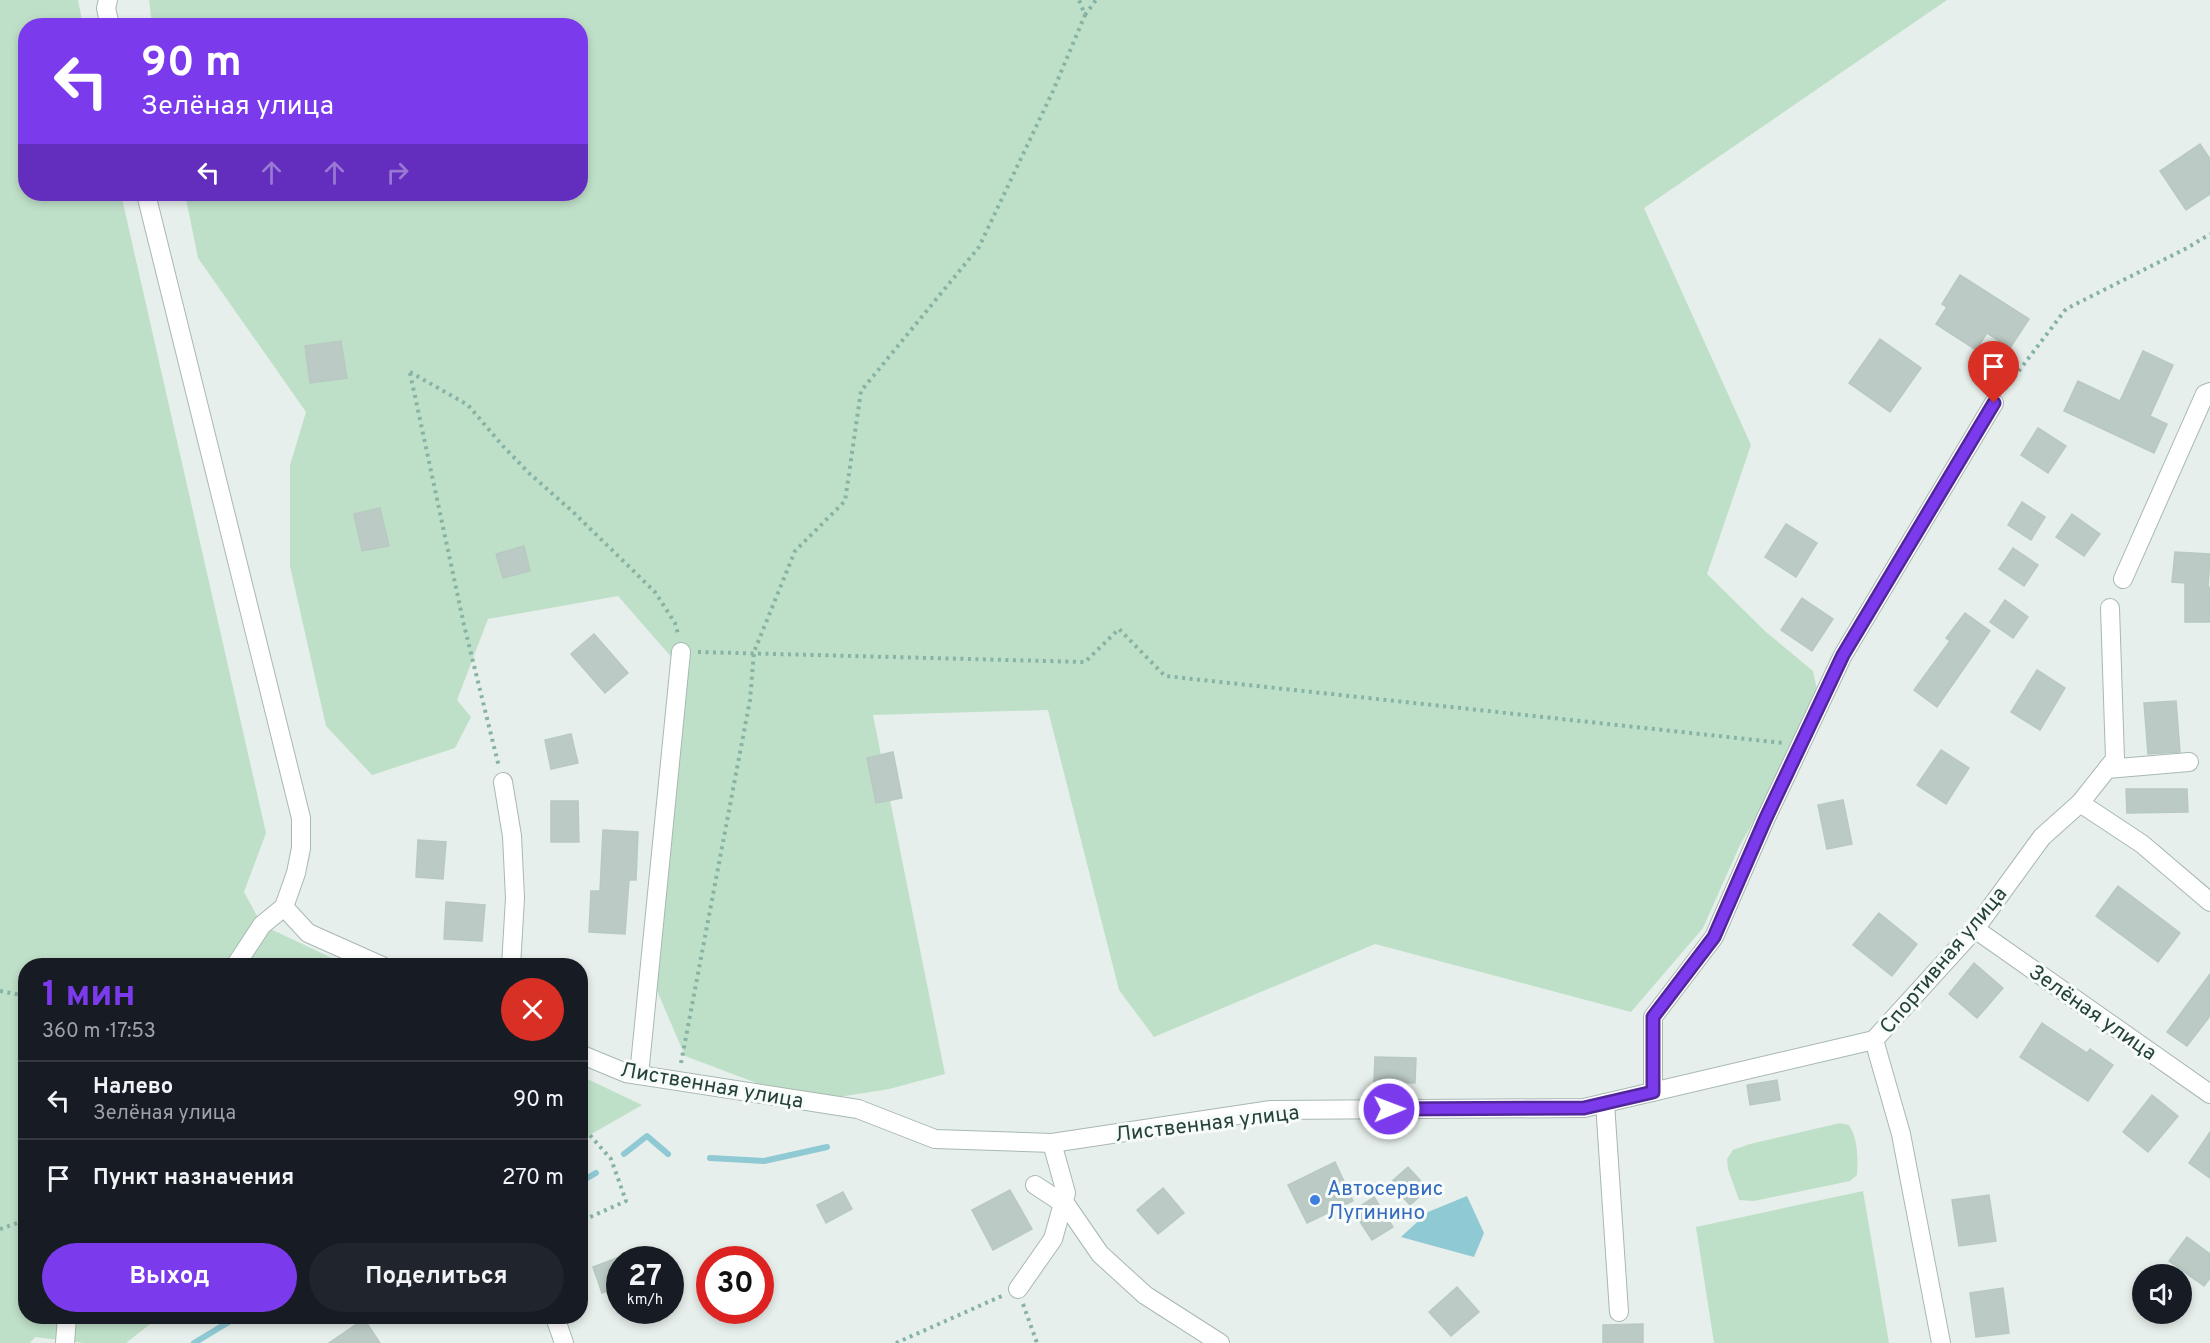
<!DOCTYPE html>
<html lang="ru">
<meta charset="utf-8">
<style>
:root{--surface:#171b24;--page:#20242c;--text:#f1f3f6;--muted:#9ea1a6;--line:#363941;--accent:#7c3aed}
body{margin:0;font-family:Overpass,sans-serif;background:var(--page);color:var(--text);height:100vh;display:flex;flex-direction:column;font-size:22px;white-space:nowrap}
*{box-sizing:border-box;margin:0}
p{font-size:20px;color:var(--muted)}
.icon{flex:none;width:33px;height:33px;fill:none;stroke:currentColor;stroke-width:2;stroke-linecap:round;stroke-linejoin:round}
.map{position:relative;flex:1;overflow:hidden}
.side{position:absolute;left:18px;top:958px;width:570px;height:366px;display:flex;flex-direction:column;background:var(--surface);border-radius:24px;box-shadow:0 3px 9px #0003}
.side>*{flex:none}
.top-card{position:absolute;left:18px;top:18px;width:570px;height:183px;border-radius:24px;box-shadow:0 3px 9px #0003;background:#7c3aed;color:#fff;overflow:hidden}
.fabs{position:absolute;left:2132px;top:1264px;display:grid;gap:12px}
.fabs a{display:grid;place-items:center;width:60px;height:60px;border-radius:50%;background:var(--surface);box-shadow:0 3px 9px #0003;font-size:30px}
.speed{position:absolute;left:606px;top:1246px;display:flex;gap:12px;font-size:30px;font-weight:700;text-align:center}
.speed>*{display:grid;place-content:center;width:78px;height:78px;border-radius:50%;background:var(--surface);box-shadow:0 3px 9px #0003;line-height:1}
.speed small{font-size:15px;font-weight:400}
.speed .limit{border:9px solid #d22;background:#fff;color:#111}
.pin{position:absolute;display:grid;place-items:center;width:51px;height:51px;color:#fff;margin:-62px -26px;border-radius:50% 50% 50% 0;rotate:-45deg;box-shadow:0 0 6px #0007}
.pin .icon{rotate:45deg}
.me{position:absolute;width:66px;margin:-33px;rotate:89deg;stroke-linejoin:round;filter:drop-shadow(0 0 4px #0008)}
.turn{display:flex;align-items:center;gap:21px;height:126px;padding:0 24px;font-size:27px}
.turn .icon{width:78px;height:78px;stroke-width:2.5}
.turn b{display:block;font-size:42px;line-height:51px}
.lanes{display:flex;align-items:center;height:57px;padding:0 24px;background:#0003;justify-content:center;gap:30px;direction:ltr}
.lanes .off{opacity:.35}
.round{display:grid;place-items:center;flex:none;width:63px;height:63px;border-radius:32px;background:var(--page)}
.summary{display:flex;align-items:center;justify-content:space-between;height:102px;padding:0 24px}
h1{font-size:36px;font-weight:700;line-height:45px;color:var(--accent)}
.action{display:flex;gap:12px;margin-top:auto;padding:12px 24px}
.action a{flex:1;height:69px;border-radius:36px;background:var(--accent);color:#fff;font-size:24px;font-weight:700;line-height:69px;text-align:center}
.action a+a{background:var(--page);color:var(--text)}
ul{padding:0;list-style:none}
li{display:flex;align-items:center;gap:18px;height:78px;padding:0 24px;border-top:2px solid var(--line)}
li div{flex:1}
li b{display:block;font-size:22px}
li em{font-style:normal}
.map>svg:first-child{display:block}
</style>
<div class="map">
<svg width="2210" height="1343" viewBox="0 0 2210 1343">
<rect width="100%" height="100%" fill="#e6efeb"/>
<g fill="#bfe0c8">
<polygon points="0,0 78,0 83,25 26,26 26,194 121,194 266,833 244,892 262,925 349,966 26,966 26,1317 159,1317 126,1343 84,1343 35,1337 30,1343 0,1343"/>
<polygon points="149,0 1947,0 1644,208 1751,445 1707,574 1766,632 1813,671 1822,712 1785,767 1740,845 1703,928 1631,1012 1375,944 1154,1037 1119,990 1048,710 873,715 945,1074 889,1089 807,1102 685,1056 655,986 687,675 618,596 488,619 457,700 471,717 455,748 372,775 326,726 290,566 290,465 306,412 198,258 185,194 580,194 580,26 152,25"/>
<polygon points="580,1076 581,1076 642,1105 581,1140"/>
<path d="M1840,1123l9,2c9,14 9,34 8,50l-7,6 -96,20 -15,-1 -11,-31 -1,-10 6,-9 17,-6z"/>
<polygon points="1863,1191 1889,1343 1714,1343 1696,1227"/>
</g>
<polygon fill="#8ec9d4" points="1467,1196 1484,1233 1474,1257 1401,1237 1428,1212"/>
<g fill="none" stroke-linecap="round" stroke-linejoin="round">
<g stroke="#8ec9d4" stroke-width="6">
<polyline points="624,1154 647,1136 668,1154"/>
<polyline points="710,1158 764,1161 827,1147"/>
<polyline points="580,1182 596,1173"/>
<polyline points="194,1343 237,1317"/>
</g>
</g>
<g fill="#bbcac4" stroke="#b8c9c2" stroke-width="1.5">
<polygon points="2200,144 2210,159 2210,194 2186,210 2160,171"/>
<polygon points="1960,275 2029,319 2010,348 1987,333 1976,350 1936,324 1947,307 1942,304"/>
<polygon points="1880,339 1921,368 1890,412 1849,383"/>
<polygon points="341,341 347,378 310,383 305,346"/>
<polygon points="2143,351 2173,365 2150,416 2167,424 2154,453 2064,411 2078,381 2120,401"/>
<polygon points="2038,428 2066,446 2048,473 2021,455"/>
<polygon points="2022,502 2045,517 2031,540 2008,525"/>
<polygon points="380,508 389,546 362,551 354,514"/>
<polygon points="2072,514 2100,534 2084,556 2056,537"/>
<polygon points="1786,524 1817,543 1796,577 1765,557"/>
<polygon points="524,546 530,571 503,578 496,554"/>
<polygon points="2013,548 2038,565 2024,586 1999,569"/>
<polygon points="2175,552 2210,554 2208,587 2210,587 2210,622 2185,622 2185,583 2172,582"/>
<polygon points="1802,598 1833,619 1812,651 1781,630"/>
<polygon points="2005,600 2028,617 2013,638 1990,622"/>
<polygon points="1965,613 1990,631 1937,707 1914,690 1950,641 1946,638"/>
<polygon points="594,634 628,673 605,693 571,654"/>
<polygon points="2037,670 2065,688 2040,730 2011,712"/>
<polygon points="2176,701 2180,752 2148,754 2144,703"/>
<polygon points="571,734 578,763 551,769 545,740"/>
<polygon points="1941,750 1969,768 1946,804 1917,785"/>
<polygon points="893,752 902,798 876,803 867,758"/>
<polygon points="2126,789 2187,789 2188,812 2127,813"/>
<polygon points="1843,800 1852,844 1827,849 1818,805"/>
<polygon points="551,801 578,801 579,842 551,842"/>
<polygon points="603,830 638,832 636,880 629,880 625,934 589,932 591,891 600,891"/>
<polygon points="418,840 446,842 443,879 416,877"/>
<polygon points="2118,886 2180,933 2158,962 2096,916"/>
<polygon points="446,902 485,905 482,941 444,939"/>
<polygon points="1879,913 1917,944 1892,976 1853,945"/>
<polygon points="1974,963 2003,988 1977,1018 1949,994"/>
<polygon points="2210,974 2210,1016 2187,1046 2167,1032"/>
<polygon points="2042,1023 2087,1053 2090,1049 2113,1065 2088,1101 2020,1057"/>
<polygon points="1375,1057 1416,1058 1415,1083 1374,1082"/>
<polygon points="1777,1080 1780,1100 1750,1105 1747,1085"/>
<polygon points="2152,1095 2178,1116 2148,1152 2123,1132"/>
<polygon points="2210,1132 2210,1178 2189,1163"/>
<polygon points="1335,1162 1353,1201 1307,1223 1288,1185"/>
<polygon points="1408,1167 1428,1189 1410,1205 1390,1183"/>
<polygon points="1163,1188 1184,1213 1158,1234 1137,1210"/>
<polygon points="1010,1190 1032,1229 993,1250 972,1210"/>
<polygon points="843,1192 852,1209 826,1223 817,1205"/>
<polygon points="1989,1195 1996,1241 1959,1246 1952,1200"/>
<polygon points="1374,1197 1393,1227 1372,1240 1353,1211"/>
<polygon points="2187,1237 2210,1254 2210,1278 2204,1286 2169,1261"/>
<polygon points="617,1258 620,1267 620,1287 602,1293 593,1267"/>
<polygon points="1457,1287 1479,1312 1451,1336 1429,1312"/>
<polygon points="2003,1288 2009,1333 1976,1337 1970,1293"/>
<polygon points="364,1319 380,1343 329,1343"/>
<polygon points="1643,1324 1643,1343 1603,1343 1603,1325"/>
</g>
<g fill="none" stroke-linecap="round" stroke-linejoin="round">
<defs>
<g id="minor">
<polyline points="108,0 106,8 110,26"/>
<polyline points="146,194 301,818 301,848 296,873 284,907 262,925 235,966"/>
<polyline points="2123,579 2205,394 2210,392"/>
<polyline points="2107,769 2189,762"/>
<polyline points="503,782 512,836 515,898 511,966"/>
<polyline points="2080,803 2142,844 2210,902"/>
<polyline points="284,907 308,933 382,966"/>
<polyline points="1975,929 2210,1094"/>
<polyline points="580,1054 626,1073 858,1109 935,1139 1052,1143 1271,1110 1584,1108 1874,1040"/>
<polyline points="639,1075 681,652"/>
<polyline points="1653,1092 1653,1017 1714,937 1765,820 1843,655 1994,403"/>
<polyline points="1605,1103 1619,1312"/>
<polyline points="1035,1185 1067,1206 1100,1254 1145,1295 1220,1343"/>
<polyline points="1018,1289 1053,1239 1066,1193 1052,1143"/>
<polyline points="555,1317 564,1343"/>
<polyline points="65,1343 67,1317"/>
<polyline points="1941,1343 1901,1134 1874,1040 1975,929 2042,837 2080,803 2115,759 2110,608"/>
</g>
</defs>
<use href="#minor" stroke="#a8b8b2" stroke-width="20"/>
<g stroke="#86b3a5" stroke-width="4" stroke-dasharray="3 4.5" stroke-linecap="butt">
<polyline points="1085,15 1096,0"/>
<polyline points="410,372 468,405 502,445 530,474 572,511 655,592 675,623 678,634"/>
<polyline points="410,373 464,625 499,767"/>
<polyline points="2005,389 2066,309 2187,248 2210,234"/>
<polyline points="698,652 1085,662 1119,629 1165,676 1783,743"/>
<polyline points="0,991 26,996"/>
<polyline points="681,1063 750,700 754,652 795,551 845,501 861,391 979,247 1053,91 1085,15 1079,0"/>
<polyline points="580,1124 611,1159 626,1201 588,1218 580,1226"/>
<polyline points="0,1229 26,1220"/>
<polyline points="1023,1304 1037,1343"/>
<polyline points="896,1343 1004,1295"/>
</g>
<use href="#minor" stroke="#fff" stroke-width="18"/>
</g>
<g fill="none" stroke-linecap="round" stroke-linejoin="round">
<defs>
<polyline id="route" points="1389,1109 1584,1108 1653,1092 1653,1017 1714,937 1765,820 1843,655 1994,403"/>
</defs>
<use href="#route" stroke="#51269a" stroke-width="15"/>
<use href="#route" stroke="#7c3aed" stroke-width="10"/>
</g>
<circle fill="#3f7fe0" stroke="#f7fbf9" stroke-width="2" cx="1315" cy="1200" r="6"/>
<g text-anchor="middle" stroke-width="6" stroke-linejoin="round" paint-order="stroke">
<g font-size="21" fill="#24423a" stroke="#f7fbf9">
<text transform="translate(1943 960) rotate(-50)" y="7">Спортивная улица</text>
<text transform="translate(2093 1012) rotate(35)" y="7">Зелёная улица</text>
<text transform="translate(712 1085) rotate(10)" y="7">Лиственная улица</text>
<text transform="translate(1207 1123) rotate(-7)" y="7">Лиственная улица</text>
</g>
<g font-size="21" fill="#366cbe" stroke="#f7fbf9" text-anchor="start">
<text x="1327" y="1195">Автосервис<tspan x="1327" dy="24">Лугинино</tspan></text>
</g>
</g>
</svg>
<div class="fabs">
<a><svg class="icon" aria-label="sound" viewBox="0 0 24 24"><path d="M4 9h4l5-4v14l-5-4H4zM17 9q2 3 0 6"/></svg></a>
</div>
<div class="speed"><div>27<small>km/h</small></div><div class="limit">30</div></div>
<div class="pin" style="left:1994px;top:403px;background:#d93025"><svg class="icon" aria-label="arrive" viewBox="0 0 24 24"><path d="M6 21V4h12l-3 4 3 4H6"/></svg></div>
<svg class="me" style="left:1389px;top:1109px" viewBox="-20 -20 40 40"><circle r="17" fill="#7c3aed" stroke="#fff" stroke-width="3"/><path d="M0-11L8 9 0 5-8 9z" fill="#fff"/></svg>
<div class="top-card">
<div class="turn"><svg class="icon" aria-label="left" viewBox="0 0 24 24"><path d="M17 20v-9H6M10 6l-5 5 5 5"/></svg><div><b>90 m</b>Зелёная улица</div></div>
<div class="lanes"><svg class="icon" aria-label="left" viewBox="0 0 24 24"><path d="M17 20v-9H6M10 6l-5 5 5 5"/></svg><svg class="icon off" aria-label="ahead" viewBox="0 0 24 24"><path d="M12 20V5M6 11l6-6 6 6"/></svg><svg class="icon off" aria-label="ahead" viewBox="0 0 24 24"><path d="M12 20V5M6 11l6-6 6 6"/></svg><svg class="icon off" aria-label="right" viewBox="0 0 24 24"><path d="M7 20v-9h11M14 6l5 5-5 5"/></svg></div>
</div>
<section class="side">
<div class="summary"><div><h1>1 мин</h1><p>360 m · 17:53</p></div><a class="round" style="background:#d93025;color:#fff"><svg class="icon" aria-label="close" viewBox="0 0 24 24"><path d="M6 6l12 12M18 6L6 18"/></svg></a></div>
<ul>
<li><svg class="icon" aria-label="left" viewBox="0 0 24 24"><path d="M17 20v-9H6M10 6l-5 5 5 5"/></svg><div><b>Налево</b><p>Зелёная улица</p></div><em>90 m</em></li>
<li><svg class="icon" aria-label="arrive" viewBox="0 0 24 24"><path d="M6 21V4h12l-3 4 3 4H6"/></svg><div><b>Пункт назначения</b></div><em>270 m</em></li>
</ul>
<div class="action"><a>Выход</a><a>Поделиться</a></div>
</section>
</div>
